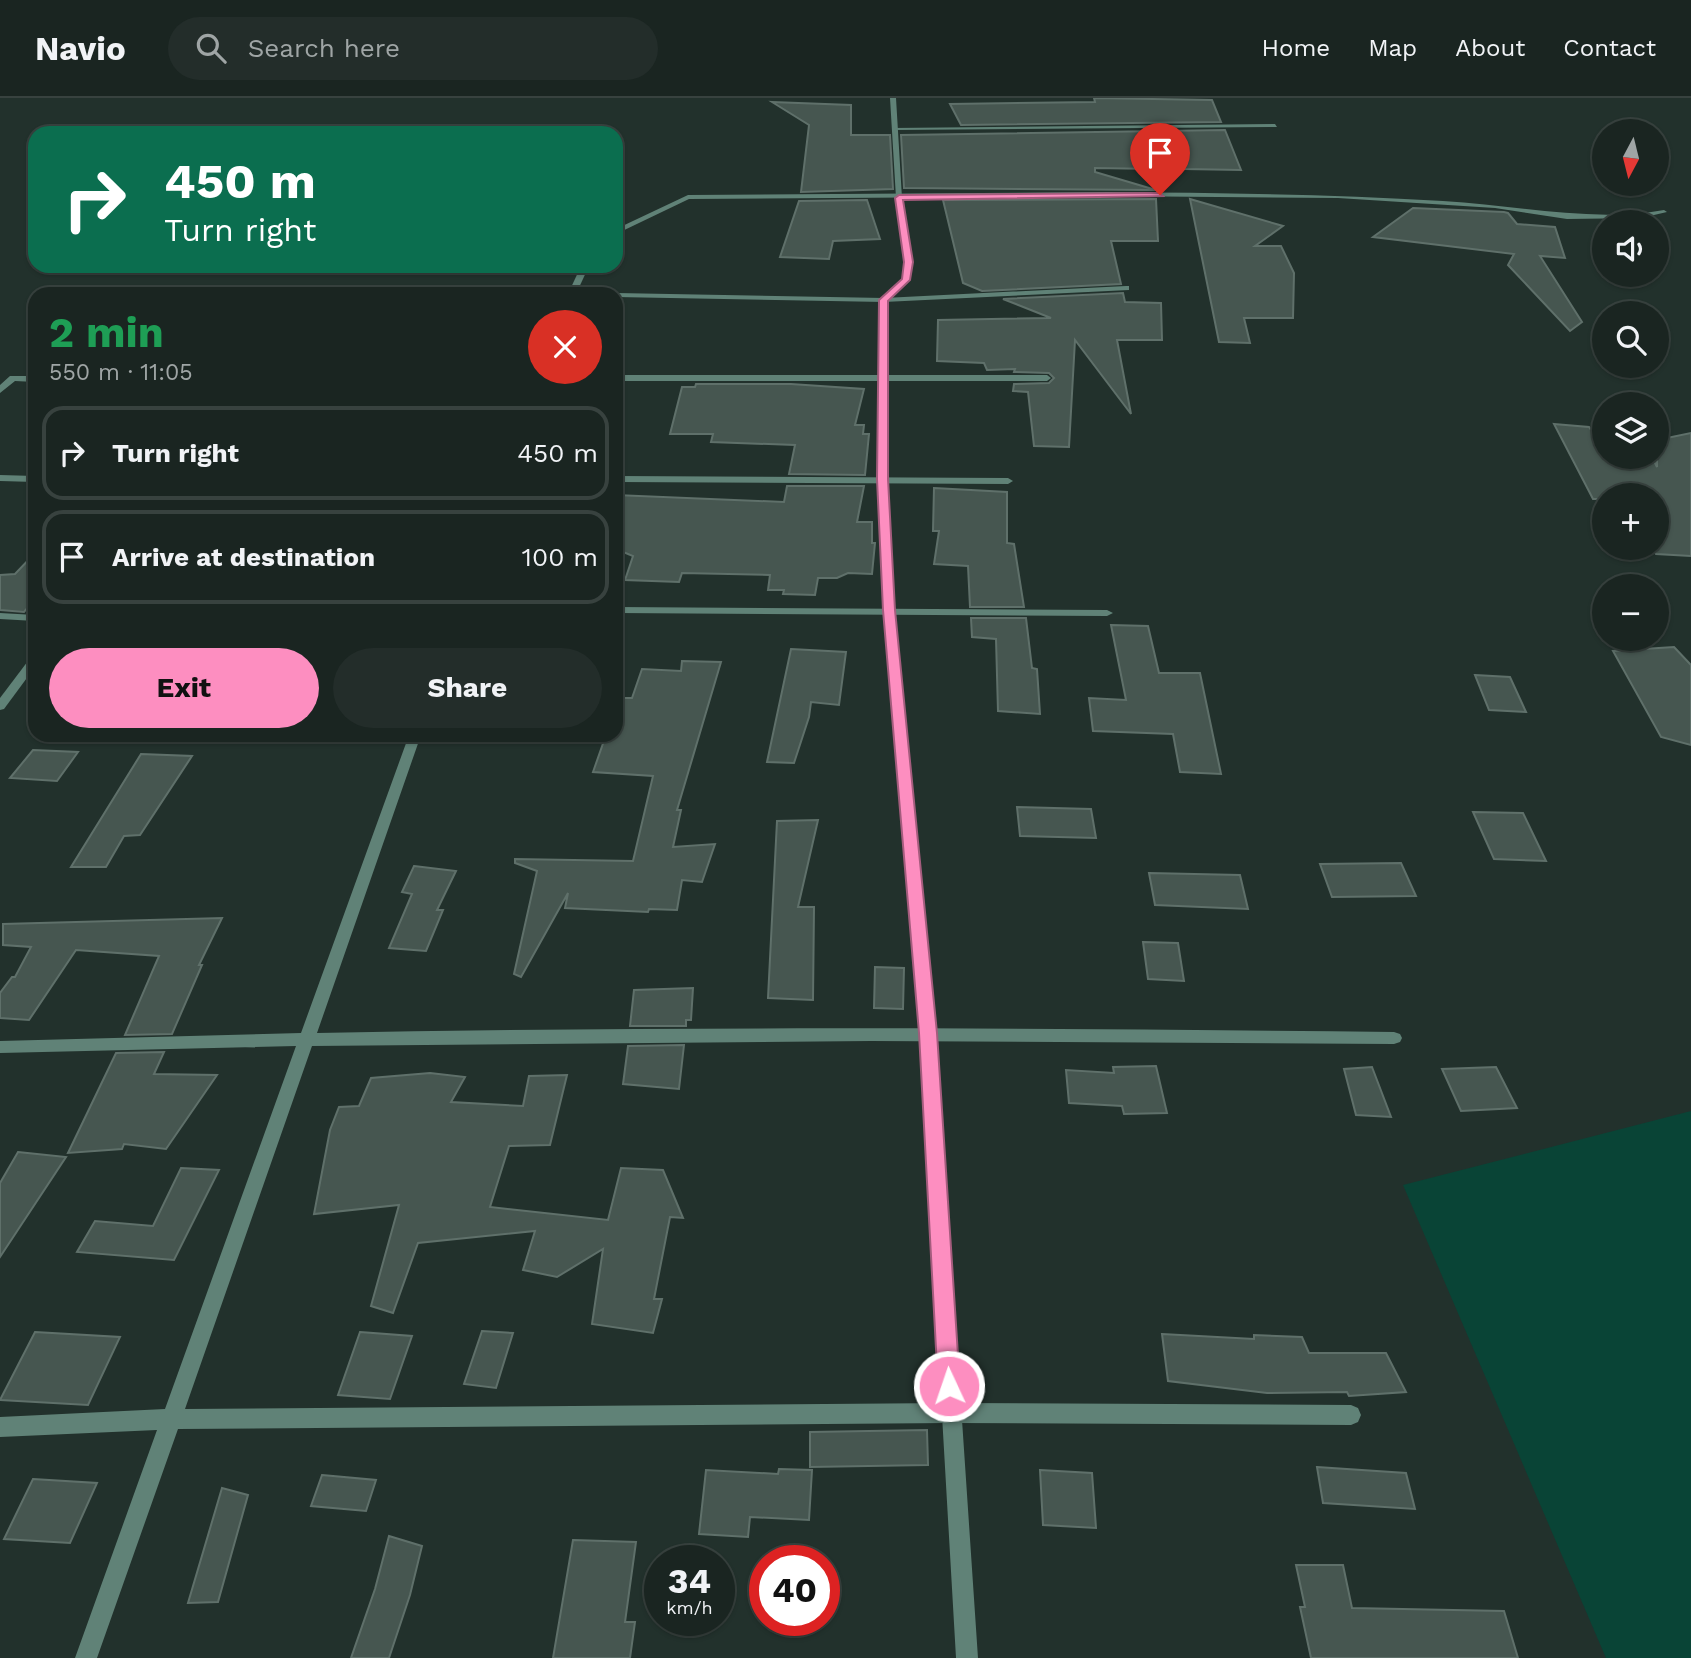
<!DOCTYPE html>
<meta charset="utf-8">
<style>
:root{--surface:#1a2521;--page:#232d2a;--text:#f1f3f6;--muted:#9fa5a5;--line:#38423f;--accent:#fd8ec0}
body{margin:0;font-family:"Work Sans",sans-serif;background:var(--page);color:var(--text);height:100vh;display:flex;flex-direction:column;font-size:26px;white-space:nowrap}
*{box-sizing:border-box;margin:0}
p{font-size:23px;color:var(--muted)}
.icon{flex:none;width:38px;height:38px;fill:none;stroke:currentColor;stroke-width:2;stroke-linecap:round;stroke-linejoin:round}
.map{position:relative;flex:1;overflow:hidden}
.details{position:absolute;left:28px;top:189px;width:595px;height:455px;display:flex;flex-direction:column;background:var(--surface);border-radius:21px;box-shadow:0 2px 5px #0004,0 0 0 2px var(--line)}
.details>*{flex:none}
.top-card{position:absolute;left:28px;top:28px;width:595px;height:147px;border-radius:21px;box-shadow:0 2px 5px #0004,0 0 0 2px var(--line);background:#0b6e4f;color:#fff;overflow:hidden}
.needle{width:46px;rotate:187deg}
.tools{position:absolute;left:1592px;top:21px;display:grid;gap:14px}
.tools a{display:grid;place-items:center;width:77px;height:77px;border-radius:50%;background:var(--surface);box-shadow:0 2px 5px #0004,0 0 0 2px var(--line);font-size:35px}
.speed{position:absolute;left:644px;top:1447px;display:flex;gap:14px;font-size:35px;font-weight:700;text-align:center}
.speed>*{display:grid;place-content:center;width:91px;height:91px;border-radius:50%;background:var(--surface);box-shadow:0 2px 5px #0004,0 0 0 2px var(--line);line-height:1}
.speed small{font-size:18px;font-weight:400}
.speed .limit{border:10px solid #d22;background:#fff;color:#111}
.pin{position:absolute;display:grid;place-items:center;width:60px;height:60px;color:#fff;margin:-72px -30px;border-radius:50% 50% 50% 0;rotate:-45deg;box-shadow:0 0 7px #0007}
.pin .icon{rotate:45deg}
.me{position:absolute;width:77px;margin:-38px;rotate:357deg;stroke-linejoin:round;filter:drop-shadow(0 0 5px #0008)}
.turn{display:flex;align-items:center;gap:24px;height:147px;padding:0 21px;font-size:32px}
.turn .icon{width:91px;height:91px;stroke-width:2.5}
.turn b{display:block;font-size:49px;line-height:60px}
.round{display:grid;place-items:center;flex:none;width:74px;height:74px;border-radius:37px;background:var(--page)}
.summary{display:flex;align-items:center;justify-content:space-between;height:119px;padding:0 21px}
h1{font-size:42px;font-weight:700;line-height:52px;color:#1e9e55}
.button{display:flex;gap:14px;margin-top:auto;padding:14px 21px}
.button a{flex:1;height:80px;border-radius:42px;background:var(--accent);color:#111;font-size:28px;font-weight:700;line-height:80px;text-align:center}
.button a+a{background:var(--page);color:var(--text)}
ul{padding:0;list-style:none}
li{display:flex;align-items:center;gap:21px;height:94px;margin:0 14px 10px;padding:0 7px;border:4px solid var(--line);border-radius:21px}
li div{flex:1}
li b{display:block;font-size:26px}
li em{font-style:normal}
header{display:flex;align-items:center;gap:42px;box-sizing:border-box;height:98px;padding:0 35px;background:var(--surface);border-bottom:2px solid var(--line)}
header strong{font-size:33px}
nav{display:flex;gap:38px;margin-inline-start:auto;font-size:24px}
.search{width:490px;height:63px;background:var(--page);display:flex;align-items:center;gap:18px;box-sizing:border-box;padding:0 24px;border-radius:38px;color:var(--muted);font-size:26px}
.map>svg:first-child{display:block}
</style>
<header>
<strong>Navio</strong>
<div class="search"><svg class="icon" aria-label="search" viewBox="0 0 24 24"><circle cx="10" cy="10" r="6"/><path d="M15 15l6 6"/></svg>Search here</div>
<nav><a>Home</a><a>Map</a><a>About</a><a>Contact</a></nav>
</header>
<div class="map">
<svg width="1691" height="1560" viewBox="0 0 1691 1560">
<rect width="100%" height="100%" fill="#22312c"/>
<polygon fill="#094436" points="1691,1013 1691,1560 1606,1560 1403,1087"/>
<g fill="#465650" stroke="#5f706a" stroke-width="2">
<polygon points="1094,0 1212,2 1221,24 961,27 950,6 1095,4"/>
<polygon points="772,4 851,7 851,37 890,37 893,91 801,94 809,27"/>
<polygon points="1225,32 1241,72 1184,71 1179,50 1154,53 1155,71 1095,70 1095,74 1156,92 904,90 901,37"/>
<polygon points="1156,101 1158,143 1111,143 1121,186 982,193 963,185 943,102"/>
<polygon points="1190,101 1283,128 1255,148 1281,148 1294,175 1293,220 1244,220 1250,245 1219,244"/>
<polygon points="867,102 880,141 833,143 829,161 780,159 799,103"/>
<polygon points="1413,110 1504,114 1508,115 1517,126 1555,129 1565,160 1540,158 1582,224 1570,233 1508,167 1514,156 1373,139"/>
<polygon points="1123,195 1125,204 1161,205 1162,242 1117,242 1131,316 1075,242 1069,349 1034,348 1028,294 1013,293 1014,286 1049,285 1054,280 1049,275 1014,274 1015,271 987,272 984,265 937,263 938,222 1051,220 1003,201"/>
<polygon points="696,286 791,286 864,291 855,327 864,327 863,336 869,336 865,377 789,376 795,347 711,344 713,336 670,336 682,289 695,289"/>
<polygon points="1554,326 1589,329 1605,352 1605,359 1652,359 1657,369 1657,342 1691,335 1691,458 1656,456 1652,450 1657,450 1657,397 1605,397 1605,401 1593,401"/>
<polygon points="787,388 864,388 857,424 872,424 872,445 875,445 872,476 848,475 837,480 818,480 815,497 783,496 784,492 768,492 770,477 682,475 679,484 625,482 633,458 616,451 616,397 784,404"/>
<polygon points="934,390 1007,394 1007,445 1014,446 1024,509 970,509 968,468 934,466 939,433 933,433"/>
<polygon points="35,455 35,501 24,514 0,512 0,477 15,476"/>
<polygon points="971,520 1026,520 1032,570 1037,571 1040,616 998,613 996,541 972,539"/>
<polygon points="1111,527 1148,528 1159,575 1200,575 1221,676 1180,674 1173,636 1093,633 1089,600 1126,602"/>
<polygon points="1674,549 1691,567 1691,647 1661,639 1613,553"/>
<polygon points="791,551 846,554 839,607 811,604 809,619 794,665 767,664"/>
<polygon points="682,563 721,564 677,712 681,712 673,749 715,746 702,784 682,782 677,812 649,811 648,814 565,810 568,795 521,879 514,876 537,773 515,765 515,761 633,763 653,678 593,674 606,637 616,637 616,615 620,600 632,600 642,571 681,573"/>
<polygon points="1475,577 1510,579 1526,614 1489,612"/>
<polygon points="33,652 78,654 57,683 10,680"/>
<polygon points="141,656 192,658 140,737 124,738 106,769 71,769"/>
<polygon points="1017,709 1091,711 1096,740 1020,738"/>
<polygon points="1473,714 1523,715 1546,763 1494,761"/>
<polygon points="818,722 798,809 814,809 813,902 768,900 777,723"/>
<polygon points="1401,765 1416,798 1332,799 1320,766"/>
<polygon points="414,768 456,773 437,812 443,812 426,853 389,850 412,796 402,794"/>
<polygon points="1149,775 1240,777 1248,811 1155,807"/>
<polygon points="222,820 199,867 202,867 172,936 125,937 159,858 76,852 29,922 0,920 0,895 12,879 15,879 31,849 3,847 3,826"/>
<polygon points="1143,844 1178,845 1184,883 1148,881"/>
<polygon points="875,869 904,870 903,911 874,910"/>
<polygon points="693,890 691,922 686,922 686,928 630,928 634,892"/>
<polygon points="684,947 679,991 623,986 628,948"/>
<polygon points="164,954 154,976 217,977 166,1051 124,1046 122,1051 68,1055 116,955"/>
<polygon points="1156,968 1167,1015 1124,1016 1122,1008 1069,1005 1066,972 1114,975 1113,969"/>
<polygon points="1372,969 1391,1019 1356,1017 1344,971"/>
<polygon points="1496,969 1517,1010 1461,1013 1442,971"/>
<polygon points="430,975 465,979 451,1004 523,1008 529,978 567,977 550,1047 509,1048 490,1109 608,1122 621,1070 663,1072 683,1120 670,1119 654,1201 662,1201 653,1235 592,1226 603,1151 557,1179 523,1172 535,1133 418,1145 393,1215 371,1208 399,1107 314,1116 330,1032 339,1009 359,1008 371,980"/>
<polygon points="18,1054 66,1059 0,1159 0,1085"/>
<polygon points="181,1070 219,1072 174,1162 77,1154 95,1123 153,1128"/>
<polygon points="482,1233 513,1235 496,1290 464,1286"/>
<polygon points="35,1234 120,1239 88,1307 0,1302"/>
<polygon points="360,1234 412,1238 390,1301 338,1297"/>
<polygon points="1162,1236 1254,1241 1254,1237 1302,1239 1309,1255 1386,1255 1406,1294 1349,1298 1347,1294 1267,1295 1168,1283"/>
<polygon points="927,1332 928,1367 810,1369 810,1334"/>
<polygon points="1317,1369 1406,1375 1415,1411 1323,1405"/>
<polygon points="779,1371 812,1372 809,1422 750,1419 748,1439 699,1436 706,1372 778,1376"/>
<polygon points="1040,1372 1092,1375 1096,1430 1043,1427"/>
<polygon points="322,1377 376,1382 366,1413 311,1408"/>
<polygon points="33,1381 97,1385 70,1445 4,1441"/>
<polygon points="222,1390 248,1397 218,1504 188,1505"/>
<polygon points="389,1438 422,1448 410,1497 389,1560 351,1560 375,1491"/>
<polygon points="573,1442 636,1444 625,1524 635,1524 630,1560 553,1560"/>
<polygon points="1296,1467 1343,1467 1352,1510 1504,1513 1518,1560 1311,1560 1300,1509 1305,1509"/>
</g>
<g fill="none" stroke-linecap="round" stroke-linejoin="round">
<g fill="#608277" fill-rule="evenodd">
<polygon points="1275,26 1277,29 895,32 892,30"/>
<path d="M1109,94c111,1 222,2 334,9 74,4 147,22 221,9l3,2 -26,6 -74,1 -72,-11 -157,-10 -229,-2 -420,3 -73,35v-5l72,-34z"/>
<polygon points="581,168 589,168 576,196 568,196"/>
<polygon points="1126,188 1129,188 1129,192 884,204 616,199 616,196 613,196 616,195 884,200"/>
<polygon points="616,277 1047,277 1051,280 1047,283 616,283"/>
<polygon points="10,278 35,278 35,284 15,283 0,295 0,287"/>
<polygon points="0,377 35,378 35,384 0,383"/>
<polygon points="616,378 1008,380 1013,383 1008,386 616,384"/>
<polygon points="616,509 1107,512 1113,515 1107,518 616,515"/>
<polygon points="0,515 35,517 35,523 0,521"/>
<polygon points="35,558 35,569 4,611 0,612 0,600 31,559"/>
<path d="M409,637h12l-104,298c359,-7 718,-5 1077,-1l6,2 2,4 -2,4 -6,2 -523,-3 -559,5 -127,363 765,-6 401,2 7,3 3,7 -3,7 -7,3 -401,-2 -772,6 -81,229h-22l82,-228 -157,7v-20l165,-8 131,-363 -296,7v-12l301,-8z"/>
</g>
<polygon fill="#608277" fill-rule="evenodd" points="890,0 896,0 902,100 912,164 910,182 888,203 888,381 895,512 936,935 978,1560 956,1560 920,935 883,512 878,381 880,202 902,181 904,164 896,100"/>
</g>
<polygon fill="#fd8ec0" stroke="#a45c7d" stroke-width="2" points="1160,95 1163,98 903,102 913,164 910,182 888,203 888,381 895,512 937,935 960,1288 957,1295 949,1299 941,1295 938,1288 919,935 883,512 877,381 879,202 902,181 904,164 895,100 899,97"/>
</svg>
<div class="tools">
<a><svg class="needle" viewBox="-14 -14 28 28"><path d="M0-13l5 13h-10z" fill="#e53935"/><path d="M0 13l5-13h-10z" fill="#9fa5a5"/></svg></a>
<a><svg class="icon" aria-label="sound" viewBox="0 0 24 24"><path d="M4 9h4l5-4v14l-5-4H4zM17 9q2 3 0 6"/></svg></a>
<a><svg class="icon" aria-label="search" viewBox="0 0 24 24"><circle cx="10" cy="10" r="6"/><path d="M15 15l6 6"/></svg></a>
<a><svg class="icon" aria-label="layers" viewBox="0 0 24 24"><path d="M12 4l9 5-9 5-9-5zM3 14l9 5 9-5"/></svg></a>
<a>+</a>
<a>−</a>
</div>
<div class="speed"><div>34<small>km/h</small></div><div class="limit">40</div></div>
<div class="pin" style="left:1160px;top:97px;background:#d93025"><svg class="icon" aria-label="arrive" viewBox="0 0 24 24"><path d="M6 21V4h12l-3 4 3 4H6"/></svg></div>
<svg class="me" style="left:949px;top:1288px" viewBox="-20 -20 40 40"><circle r="17" fill="#fd8ec0" stroke="#fff" stroke-width="3"/><path d="M0-11L8 9 0 5-8 9z" fill="#fff"/></svg>
<div class="top-card">
<div class="turn"><svg class="icon" aria-label="right" viewBox="0 0 24 24"><path d="M7 20v-9h11M14 6l5 5-5 5"/></svg><div><b>450 m</b>Turn right</div></div>
</div>
<section class="details">
<div class="summary"><div><h1>2 min</h1><p>550 m · 11:05</p></div><a class="round" style="background:#d93025;color:#fff"><svg class="icon" aria-label="close" viewBox="0 0 24 24"><path d="M6 6l12 12M18 6L6 18"/></svg></a></div>
<ul>
<li><svg class="icon" aria-label="right" viewBox="0 0 24 24"><path d="M7 20v-9h11M14 6l5 5-5 5"/></svg><div><b>Turn right</b></div><em>450 m</em></li>
<li><svg class="icon" aria-label="arrive" viewBox="0 0 24 24"><path d="M6 21V4h12l-3 4 3 4H6"/></svg><div><b>Arrive at destination</b></div><em>100 m</em></li>
</ul>
<div class="button"><a>Exit</a><a>Share</a></div>
</section>
</div>
